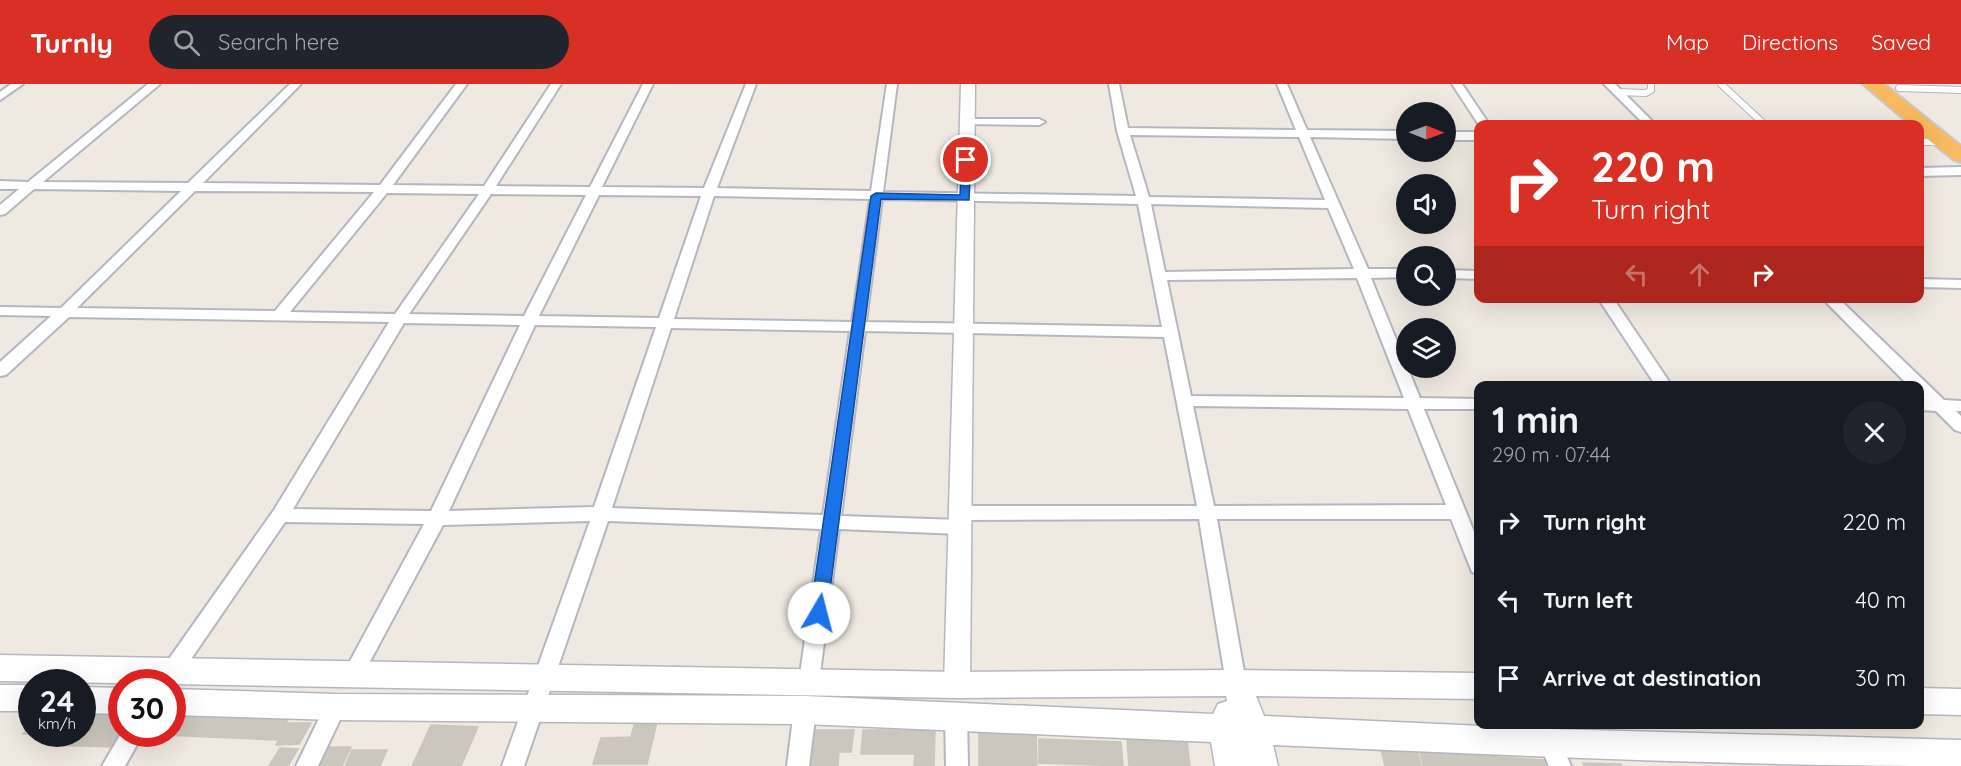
<!DOCTYPE html>
<meta charset="utf-8">
<style>
:root{--surface:#171b24;--page:#20242c;--text:#f1f3f6;--muted:#9ea1a6;--accent:#d93025}
body{margin:0;font-family:Quicksand,sans-serif;background:var(--page);color:var(--text);height:100vh;display:flex;flex-direction:column;font-size:22px;white-space:nowrap}
*{box-sizing:border-box;margin:0}
p{font-size:20px;color:var(--muted)}
.icon{flex:none;width:33px;height:33px;fill:none;stroke:currentColor;stroke-width:2;stroke-linecap:round;stroke-linejoin:round}
.map{position:relative;flex:1;overflow:hidden}
.details{position:absolute;left:1474px;top:297px;width:450px;height:348px;display:flex;flex-direction:column;background:var(--surface);border-radius:12px;box-shadow:0 6px 24px #0002}
.details>*{flex:none}
.hud{position:absolute;left:1474px;top:36px;width:450px;height:183px;border-radius:12px;box-shadow:0 6px 24px #0002;background:#d93025;color:#fff;overflow:hidden}
.needle{width:39px;rotate:91deg}
.buttons{position:absolute;left:1396px;top:18px;display:grid;gap:12px}
.buttons a{display:grid;place-items:center;width:60px;height:60px;border-radius:50%;background:var(--surface);box-shadow:0 6px 24px #0002;font-size:30px}
.speed{position:absolute;left:18px;top:585px;display:flex;gap:12px;font-size:30px;font-weight:700;text-align:center}
.speed>*{display:grid;place-content:center;width:78px;height:78px;border-radius:50%;background:var(--surface);box-shadow:0 6px 24px #0002;line-height:1}
.speed small{font-size:15px;font-weight:400}
.speed .limit{border:9px solid #d22;background:#fff;color:#111}
.pin{position:absolute;display:grid;place-items:center;width:51px;height:51px;color:#fff;margin:-26px;border:3px solid #fff;border-radius:50%;box-shadow:0 2px 6px #0007}
.me{position:absolute;width:66px;margin:-33px;rotate:8deg;stroke-linejoin:round;filter:drop-shadow(0 0 4px #0008)}
.turn{display:flex;align-items:center;gap:21px;height:126px;padding:0 18px;font-size:27px}
.turn .icon{width:78px;height:78px;stroke-width:2.5}
.turn b{display:block;font-size:42px;line-height:51px}
.lanes{display:flex;align-items:center;height:57px;padding:0 18px;background:#0003;justify-content:center;gap:30px;direction:ltr}
.lanes .off{opacity:.35}
.round{display:grid;place-items:center;flex:none;width:63px;height:63px;border-radius:32px;background:var(--page)}
.overview{display:flex;align-items:center;justify-content:space-between;height:102px;padding:0 18px}
h1{font-size:36px;font-weight:800;line-height:45px}
ul{padding:0;list-style:none}
li{display:flex;align-items:center;gap:18px;height:78px;padding:0 18px}
li div{flex:1}
li b{display:block;font-size:22px}
li em{font-style:normal}
header{display:flex;align-items:center;gap:36px;box-sizing:border-box;height:84px;padding:0 30px;background:var(--accent);color:#fff}
header strong{font-size:28px}
nav{display:flex;gap:33px;margin-inline-start:auto;font-size:21px}
.search{width:420px;height:54px;background:var(--page);display:flex;align-items:center;gap:15px;box-sizing:border-box;padding:0 21px;border-radius:33px;color:var(--muted);font-size:22px}
.map>svg:first-child{display:block}
</style>
<header>
<strong>Turnly</strong>
<div class="search"><svg class="icon" aria-label="search" viewBox="0 0 24 24"><circle cx="10" cy="10" r="6"/><path d="M15 15l6 6"/></svg>Search here</div>
<nav><a>Map</a><a>Directions</a><a>Saved</a></nav>
</header>
<div class="map">
<svg width="1961" height="682" viewBox="0 0 1961 682">
<rect width="100%" height="100%" fill="#efe9e1"/>
<g fill="#cbc7bf" stroke="#cbc5ba" stroke-width="1.5">
<polygon points="82,630 122,631 122,650 115,663 47,661 55,651 23,650 32,639 32,650 82,650"/>
<polygon points="172,631 288,635 277,656 141,650 172,650"/>
<polygon points="636,634 658,634 647,680 593,680 601,654 631,653"/>
<polygon points="287,639 311,639 299,660 276,661"/>
<polygon points="431,641 478,643 461,682 412,682"/>
<polygon points="810,646 854,646 851,668 839,668 838,682 806,682"/>
<polygon points="863,646 935,646 934,682 914,682 915,670 861,670"/>
<polygon points="1036,648 1037,682 979,682 979,649"/>
<polygon points="1039,655 1121,658 1123,682 1039,679"/>
<polygon points="1127,655 1187,656 1190,682 1129,682"/>
<polygon points="324,663 351,663 342,682 315,682"/>
<polygon points="280,664 298,665 288,682 269,682"/>
<polygon points="1381,665 1417,666 1421,682 1385,682"/>
<polygon points="352,666 387,666 380,682 345,682"/>
<polygon points="1420,668 1544,676 1546,682 1423,682"/>
<polygon points="1583,679 1621,680 1622,682 1584,682"/>
</g>
<g fill="none" stroke-linecap="round" stroke-linejoin="round">
<defs>
<g id="service">
<polyline points="1721,0 1764,40"/>
<polyline points="1899,4 1961,6"/>
<polyline points="1617,8 1646,9 1651,6 1651,0"/>
<polyline points="1920,58 1941,58"/>
</g>
<g id="minor">
<polygon points="11,0 23,0 0,16 0,8"/>
<path d="M148,0h12l-117,98 145,1 102,-99h11l-98,99 177,2 76,-101h11l-74,101 91,1 67,-102h10l-65,102 94,1 53,-103h10l-51,103 102,1 42,-104h10l-39,104 154,3 16,-107h10l-14,108 253,4 -19,-65 -8,-47h10l9,44 168,2 -19,-46h10l20,46 100,1v8l-97,-2 58,132h39v8l-36,1 49,120 59,1v10h-55l55,135v30l-7,-2 -2,-5 -19,-48h-234l29,164 -3,6 -7,3 -7,-3 -3,-6 -27,-164 -238,1 -6,-2 -3,-5 3,-5 6,-2h236l-33,-169 -299,-6 -24,185 119,4 6,2 3,5 -3,5 -6,2 -121,-5 -20,152 -3,6 -7,3 -7,-3 -3,-6 22,-152 -213,-8 -84,245h-22l88,-245 -147,4 -84,157 -7,3 -7,-3 -3,-6 82,-152 -139,-2 -107,156 -7,3 -7,-3 -3,-6 3,-6 110,-156 115,-188 -320,-5 -63,58 -6,1v-14l51,-46 -51,-1v-8l61,1 120,-117 -147,-2 -29,25 -5,1v-10l19,-16h-19v-8l28,1zM1130,51l169,2 26,63 -176,-3zM195,107l179,1 -99,119 -198,-3zM387,109l92,1 -84,120 -105,-2zM491,110l95,1 -62,121 -115,-2zM599,111l102,1 -42,122 -120,-2zM714,112l156,3 -18,123 -178,-3zM882,115l256,5 24,123 -296,-5zM1151,120l177,4 26,61 -189,3zM1357,194l47,120 -213,-2 -24,-116zM404,239l116,2 -89,186 -138,-2zM535,241l121,2 -62,180 -145,4zM671,244l179,3 -27,184 -211,-7zM1193,322l215,3 38,96 -232,1z"/>
<polygon points="1452,0 1462,0 1489,40 1479,41"/>
<polygon points="1604,0 1615,0 1655,40 1644,40"/>
<polygon points="967,35 1039,35 1045,38 1039,41 963,40 961,38"/>
<rect x="1446" y="48" width="33" height="8"/>
<polygon points="1961,83 1961,91 1920,92 1920,84"/>
<polygon points="1446,186 1479,187 1479,195 1446,194"/>
<polygon points="1920,195 1961,196 1961,204 1920,203"/>
<polygon points="1598,214 1613,214 1672,302 1656,302"/>
<polygon points="1822,214 1838,214 1944,316 1961,317 1961,327 1956,327 1961,332 1961,348 1955,346 1936,327 1920,326 1920,316 1925,316 1920,311 1920,302 1909,302"/>
<polygon points="335,614 342,616 346,623 318,682 296,682 328,616"/>
<polygon points="805,617 812,619 816,626 809,682 787,682 794,626 798,619"/>
<polygon points="956,622 964,624 967,631 968,682 946,682 945,631 948,624"/>
<polygon points="122,648 143,650 125,682 102,682"/>
<polygon points="1550,649 1558,652 1571,682 1549,682 1539,659 1542,652"/>
</g>
<polygon id="tertiary" points="961,0 975,0 970,601 966,609 957,612 948,609 944,601"/>
<g id="secondary">
<path d="M0,571l957,17 279,-2 243,3v26l-223,-3 8,20 286,13 411,11v26c-230,0 -459,-11 -688,-21l5,21h-63l-4,-24 -406,-18 -470,-4 -163,-5v-26l163,5 470,2 408,18 5,-10 9,-3 -1,-5 -269,2 -957,-17z"/>
<rect x="0" y="601" width="32" height="26"/>
<polygon points="82,603 122,604 122,630 82,629"/>
<polygon points="1920,604 1961,605 1961,631 1920,630"/>
</g>
<polygon id="trunk" points="1863,0 1884,0 1961,62 1961,78 1954,76 1920,49 1920,40 1910,40"/>
</defs>
<use href="#service" stroke="#b4b7c1" stroke-width="8"/>
<use href="#minor" stroke="#b4b7c1" stroke-width="4"/>
<use href="#tertiary" stroke="#b4b7c1" stroke-width="3"/>
<use href="#secondary" stroke="#b4b7c1" stroke-width="3"/>
<use href="#trunk" stroke="#c9c9c9" stroke-width="4"/>
<use href="#service" stroke="#fff" stroke-width="6"/>
<use href="#minor" fill="#fff" fill-rule="evenodd"/>
<use href="#tertiary" fill="#fff" fill-rule="evenodd"/>
<use href="#secondary" fill="#fff" fill-rule="evenodd"/>
<use href="#trunk" fill="#f8ba60" fill-rule="evenodd"/>
</g>
<polygon fill="#1a73e8" stroke="#114b97" stroke-width="1.5" points="962,74 971,76 969,116 881,115 827,529 824,533 819,535 813,533 810,529 871,112 876,109 960,111"/>
</svg>
<div class="buttons">
<a><svg class="needle" viewBox="-14 -14 28 28"><path d="M0-13l5 13h-10z" fill="#e53935"/><path d="M0 13l5-13h-10z" fill="#9ea1a6"/></svg></a>
<a><svg class="icon" aria-label="sound" viewBox="0 0 24 24"><path d="M4 9h4l5-4v14l-5-4H4zM17 9q2 3 0 6"/></svg></a>
<a><svg class="icon" aria-label="search" viewBox="0 0 24 24"><circle cx="10" cy="10" r="6"/><path d="M15 15l6 6"/></svg></a>
<a><svg class="icon" aria-label="layers" viewBox="0 0 24 24"><path d="M12 4l9 5-9 5-9-5zM3 14l9 5 9-5"/></svg></a>
</div>
<div class="speed"><div>24<small>km/h</small></div><div class="limit">30</div></div>
<div class="pin" style="left:966px;top:76px;background:#d93025"><svg class="icon" aria-label="arrive" viewBox="0 0 24 24"><path d="M6 21V4h12l-3 4 3 4H6"/></svg></div>
<svg class="me" style="left:819px;top:529px" viewBox="-20 -20 40 40"><circle r="19" fill="#fff"/><path d="M0-13L10 11 0 6-10 11z" fill="#1a73e8"/></svg>
<div class="hud">
<div class="turn"><svg class="icon" aria-label="right" viewBox="0 0 24 24"><path d="M7 20v-9h11M14 6l5 5-5 5"/></svg><div><b>220 m</b>Turn right</div></div>
<div class="lanes"><svg class="icon off" aria-label="left" viewBox="0 0 24 24"><path d="M17 20v-9H6M10 6l-5 5 5 5"/></svg><svg class="icon off" aria-label="ahead" viewBox="0 0 24 24"><path d="M12 20V5M6 11l6-6 6 6"/></svg><svg class="icon" aria-label="right" viewBox="0 0 24 24"><path d="M7 20v-9h11M14 6l5 5-5 5"/></svg></div>
</div>
<section class="details">
<div class="overview"><div><h1>1 min</h1><p>290 m · 07:44</p></div><a class="round"><svg class="icon" aria-label="close" viewBox="0 0 24 24"><path d="M6 6l12 12M18 6L6 18"/></svg></a></div>
<ul>
<li><svg class="icon" aria-label="right" viewBox="0 0 24 24"><path d="M7 20v-9h11M14 6l5 5-5 5"/></svg><div><b>Turn right</b></div><em>220 m</em></li>
<li><svg class="icon" aria-label="left" viewBox="0 0 24 24"><path d="M17 20v-9H6M10 6l-5 5 5 5"/></svg><div><b>Turn left</b></div><em>40 m</em></li>
<li><svg class="icon" aria-label="arrive" viewBox="0 0 24 24"><path d="M6 21V4h12l-3 4 3 4H6"/></svg><div><b>Arrive at destination</b></div><em>30 m</em></li>
</ul>
</section>
</div>
